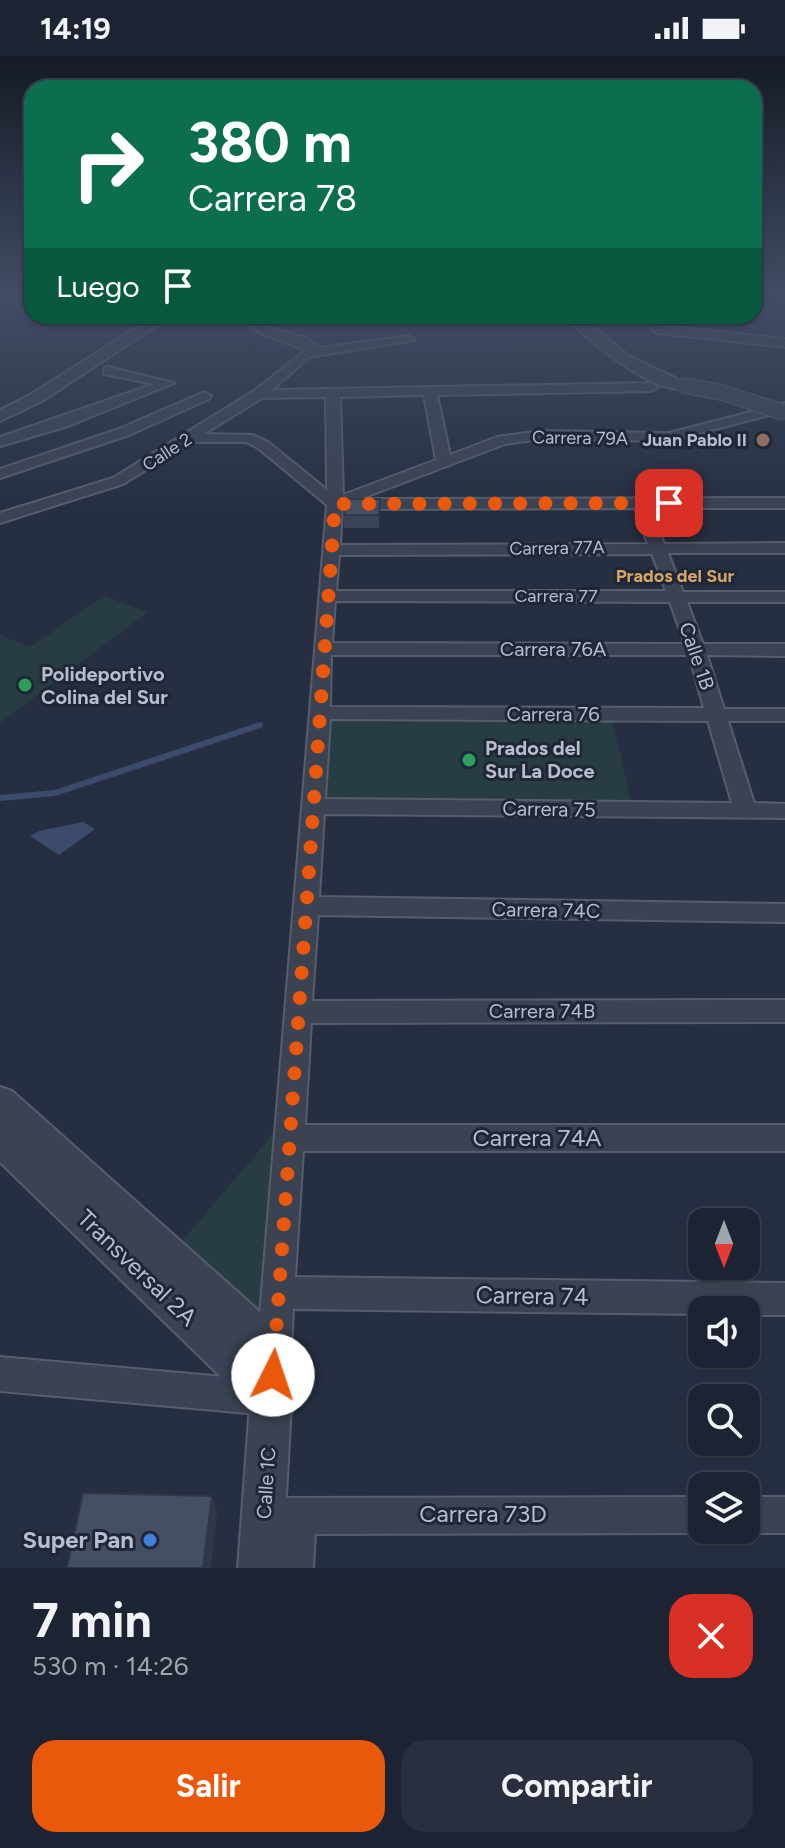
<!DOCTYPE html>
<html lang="es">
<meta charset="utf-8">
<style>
:root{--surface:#1c2332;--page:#292f3e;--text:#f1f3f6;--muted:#a0a4ac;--line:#3a404d;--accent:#ea580c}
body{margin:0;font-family:Figtree,sans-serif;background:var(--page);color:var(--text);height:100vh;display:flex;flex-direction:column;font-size:30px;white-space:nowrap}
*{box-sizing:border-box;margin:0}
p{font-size:26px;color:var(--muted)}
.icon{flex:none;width:44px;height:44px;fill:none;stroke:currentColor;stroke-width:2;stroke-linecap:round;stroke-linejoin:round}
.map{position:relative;height:1512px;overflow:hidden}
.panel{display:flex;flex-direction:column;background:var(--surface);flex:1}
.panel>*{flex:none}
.guide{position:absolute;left:24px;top:24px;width:738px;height:244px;border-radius:24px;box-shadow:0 2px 6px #0004,0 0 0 2px var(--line);background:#0b6e4f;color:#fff;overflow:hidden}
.needle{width:52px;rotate:180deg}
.fabs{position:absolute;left:688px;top:1152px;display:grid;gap:16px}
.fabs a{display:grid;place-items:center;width:72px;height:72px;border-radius:16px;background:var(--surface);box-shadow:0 2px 6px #0004,0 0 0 2px var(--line);font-size:40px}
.pin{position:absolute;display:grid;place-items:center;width:68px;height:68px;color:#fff;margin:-34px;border-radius:16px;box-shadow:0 4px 12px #0006}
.me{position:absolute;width:88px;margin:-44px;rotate:4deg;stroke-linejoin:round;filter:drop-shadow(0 0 6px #0008)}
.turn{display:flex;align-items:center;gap:28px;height:168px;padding:0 32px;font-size:36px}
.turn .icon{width:104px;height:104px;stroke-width:2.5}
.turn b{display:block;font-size:56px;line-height:68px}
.then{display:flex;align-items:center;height:76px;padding:0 32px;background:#0003;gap:16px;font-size:30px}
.round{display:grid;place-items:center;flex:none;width:84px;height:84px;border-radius:24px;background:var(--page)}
.head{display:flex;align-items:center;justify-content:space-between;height:136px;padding:0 32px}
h1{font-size:48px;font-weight:700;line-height:60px}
.primary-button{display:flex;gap:16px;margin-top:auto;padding:16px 32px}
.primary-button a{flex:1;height:92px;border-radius:24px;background:var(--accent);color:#fff;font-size:32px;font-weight:700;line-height:92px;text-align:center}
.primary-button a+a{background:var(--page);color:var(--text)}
.status{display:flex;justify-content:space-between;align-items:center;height:56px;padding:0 40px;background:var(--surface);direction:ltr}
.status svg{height:22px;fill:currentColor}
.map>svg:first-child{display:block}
</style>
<div class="status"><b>14:19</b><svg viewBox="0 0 49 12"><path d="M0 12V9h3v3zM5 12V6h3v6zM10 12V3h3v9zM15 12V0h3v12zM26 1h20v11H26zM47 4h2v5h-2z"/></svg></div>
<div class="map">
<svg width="785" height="1512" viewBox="0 0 785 1512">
<rect width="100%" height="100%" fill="#262f42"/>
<g fill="#283d43">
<polygon points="104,540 148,556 0,667 0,579 30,591"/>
<polygon points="320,657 611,658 633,754 314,750"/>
<polygon points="292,1055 274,1295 170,1200"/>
</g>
<polygon fill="#3c4b6b" points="83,766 95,773 59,799 30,780 39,775"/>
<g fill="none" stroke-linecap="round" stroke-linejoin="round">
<polyline stroke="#3c4b6b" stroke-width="6" points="0,742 55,737 260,669"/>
<defs>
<g id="minor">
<path d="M263,260h13l-12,10 41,12 15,10 89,-12 6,4 -106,17 -37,33 379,-7 7,4 -7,4 -214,4 13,60 47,-18 44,-6 128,2 116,-30v8l-116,30 -128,-2 -36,5 -145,55 425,-1v10h-134l13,36 121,-1v10h-117l15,39h102v10h-98l16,42h82v12l-78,-1 17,54h61v12h-57l26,82 31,1v14l-461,-4 -5,83 466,7v18l-467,-7 -6,86 473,-1v22l-474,1 -6,102h480v26h-482l-8,126 490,6v32h-39v-5h-44v4l-409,-5 -2,42 -5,12 -12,5 -12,-5 -5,-12 70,-846 -69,-57 -12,-6h-55l-68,42 -123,39v-10l113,-35 141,-87 52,-41 -51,-19 -4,-5zM424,339l12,65 -93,35 -3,-98zM326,341l1,93 -59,-48 -15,-7 -49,-1 58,-36zM635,452l13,36 -308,1 2,-36zM652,498l14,37h-330l3,-36zM335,545l335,1 15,42 -353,-1zM331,599h358l15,53 -374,-1zM330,663l378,2 24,82 -407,-4z"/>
<polygon points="658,260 670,260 665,270 785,283 785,291 658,277 652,273"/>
<polygon points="108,311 174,327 68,370 0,390 0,381 154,328 104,318 104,312"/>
<polygon points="204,336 211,340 209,343 129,379 0,422 0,413 119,373"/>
<polygon points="0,1301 270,1325 282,1330 287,1342 282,1354 270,1359 0,1335"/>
<polygon points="702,1441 702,1474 710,1474 702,1477 315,1478 313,1512 275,1512 277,1478 263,1478 250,1473 245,1460 250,1447 263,1442"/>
<polygon points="746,1441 785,1441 785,1477 746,1477 738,1474 746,1474"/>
</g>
<g id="tertiary">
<polygon points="155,260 171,260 42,345 0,365 0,354 30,339"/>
<path d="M565,260h15l47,39 63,30c-25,20 -108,-49 -125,-69z"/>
<polygon points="0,1031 12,1035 288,1281 294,1295 282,1512 238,1512 250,1349 0,1106"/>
</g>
</defs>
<use href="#minor" stroke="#565d6c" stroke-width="4"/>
<use href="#tertiary" stroke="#565d6c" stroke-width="4"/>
<use href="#minor" fill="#3b4252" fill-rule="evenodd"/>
<use href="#tertiary" fill="#3b4252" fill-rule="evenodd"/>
<defs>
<polyline id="tertiary-bridge" points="682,329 724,337 785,357"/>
</defs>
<use href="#tertiary-bridge" stroke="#565d6c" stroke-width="17" stroke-linecap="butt"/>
<use href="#tertiary-bridge" stroke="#3b4252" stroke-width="15"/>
</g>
<polygon fill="#3b4456" points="380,443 379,472 344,472 344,459"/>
<polygon fill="#303746" points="212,1440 217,1456 211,1512 203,1512"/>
<g fill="#454f64" stroke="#303746" stroke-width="2">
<polygon points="344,443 380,443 379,459 344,459"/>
<polygon points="83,1437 212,1440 203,1512 67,1512"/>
</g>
<linearGradient id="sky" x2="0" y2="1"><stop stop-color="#151a24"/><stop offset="0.53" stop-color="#414d65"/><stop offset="1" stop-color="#414d65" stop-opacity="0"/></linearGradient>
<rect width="785" height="451" fill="url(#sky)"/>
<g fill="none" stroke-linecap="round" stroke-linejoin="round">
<polyline stroke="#ea580c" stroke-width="14" stroke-dasharray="0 25.2" points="273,1319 335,448 669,447"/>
</g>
<circle fill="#8d6e63" stroke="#1f2737" stroke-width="3" cx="763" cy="384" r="8"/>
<g fill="#2e9e5b" stroke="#1f2737" stroke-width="3">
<circle cx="25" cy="629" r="8"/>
<circle cx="469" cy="704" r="8"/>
</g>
<circle fill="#3f7fe0" stroke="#1f2737" stroke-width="3" cx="150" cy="1484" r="8"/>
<g text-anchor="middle" stroke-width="6" stroke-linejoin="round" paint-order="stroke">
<g font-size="18" fill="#b8bdcc" stroke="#1f2737">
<text transform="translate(580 382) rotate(1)" y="6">Carrera 79A</text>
<text transform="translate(167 396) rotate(-33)" y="6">Calle 2</text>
<text transform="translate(557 492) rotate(-1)" y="6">Carrera 77A</text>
<text x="556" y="546">Carrera 77</text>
</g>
<g font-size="18" font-weight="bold" fill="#b8bdcc" stroke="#1f2737" text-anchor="end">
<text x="747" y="390">Juan Pablo II</text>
</g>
<g font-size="18" font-weight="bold" fill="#d7a567" stroke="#1f2737">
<text x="675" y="526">Prados del Sur</text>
</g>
<g font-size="20" fill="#b8bdcc" stroke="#1f2737">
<text x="553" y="600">Carrera 76A</text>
<text transform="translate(697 600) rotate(71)" y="7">Calle 1B</text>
<text x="553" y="665">Carrera 76</text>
<text transform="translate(549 753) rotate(1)" y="7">Carrera 75</text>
<text transform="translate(546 854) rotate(1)" y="7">Carrera 74C</text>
<text x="542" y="962">Carrera 74B</text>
<text transform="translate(266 1427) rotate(-86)" y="7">Calle 1C</text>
</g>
<g font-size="20" font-weight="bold" fill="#b8bdcc" stroke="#1f2737" text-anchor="start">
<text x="41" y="625">Polideportivo<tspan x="41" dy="23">Colina del Sur</tspan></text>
<text x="485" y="699">Prados del<tspan x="485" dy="23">Sur La Doce</tspan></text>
</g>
<g font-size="24" fill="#b8bdcc" stroke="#1f2737">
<text x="537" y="1090">Carrera 74A</text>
<text transform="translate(137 1212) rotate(44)" y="8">Transversal 2A</text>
<text transform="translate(532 1240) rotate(1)" y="8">Carrera 74</text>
<text x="483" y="1466">Carrera 73D</text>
</g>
<g font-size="24" font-weight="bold" fill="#b8bdcc" stroke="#1f2737" text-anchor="end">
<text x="134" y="1492">Super Pan</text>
</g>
</g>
</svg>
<div class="fabs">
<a><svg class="needle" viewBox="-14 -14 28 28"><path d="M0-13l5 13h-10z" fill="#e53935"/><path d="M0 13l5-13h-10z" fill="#a0a4ac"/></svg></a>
<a><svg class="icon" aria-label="sound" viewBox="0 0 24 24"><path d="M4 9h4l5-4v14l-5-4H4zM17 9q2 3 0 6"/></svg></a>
<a><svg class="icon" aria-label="search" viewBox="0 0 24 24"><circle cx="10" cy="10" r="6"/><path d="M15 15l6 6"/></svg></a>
<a><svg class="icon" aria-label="layers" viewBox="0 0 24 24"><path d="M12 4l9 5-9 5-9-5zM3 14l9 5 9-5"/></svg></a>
</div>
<div class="pin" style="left:669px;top:447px;background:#d93025"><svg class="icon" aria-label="arrive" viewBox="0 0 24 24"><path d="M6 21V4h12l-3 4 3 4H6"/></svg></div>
<svg class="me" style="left:273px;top:1319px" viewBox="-20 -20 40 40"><circle r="19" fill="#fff"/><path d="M0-13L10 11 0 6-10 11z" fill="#ea580c"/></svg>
<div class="guide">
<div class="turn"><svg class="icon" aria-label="right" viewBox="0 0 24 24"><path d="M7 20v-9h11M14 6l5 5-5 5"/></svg><div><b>380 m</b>Carrera 78</div></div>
<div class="then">Luego<svg class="icon" aria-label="arrive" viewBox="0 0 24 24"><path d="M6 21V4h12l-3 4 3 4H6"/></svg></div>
</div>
</div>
<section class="panel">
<div class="head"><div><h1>7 min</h1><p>530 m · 14:26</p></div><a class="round" style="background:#d93025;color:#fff"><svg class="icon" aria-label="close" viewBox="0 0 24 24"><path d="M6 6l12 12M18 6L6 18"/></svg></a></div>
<div class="primary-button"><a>Salir</a><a>Compartir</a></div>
</section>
